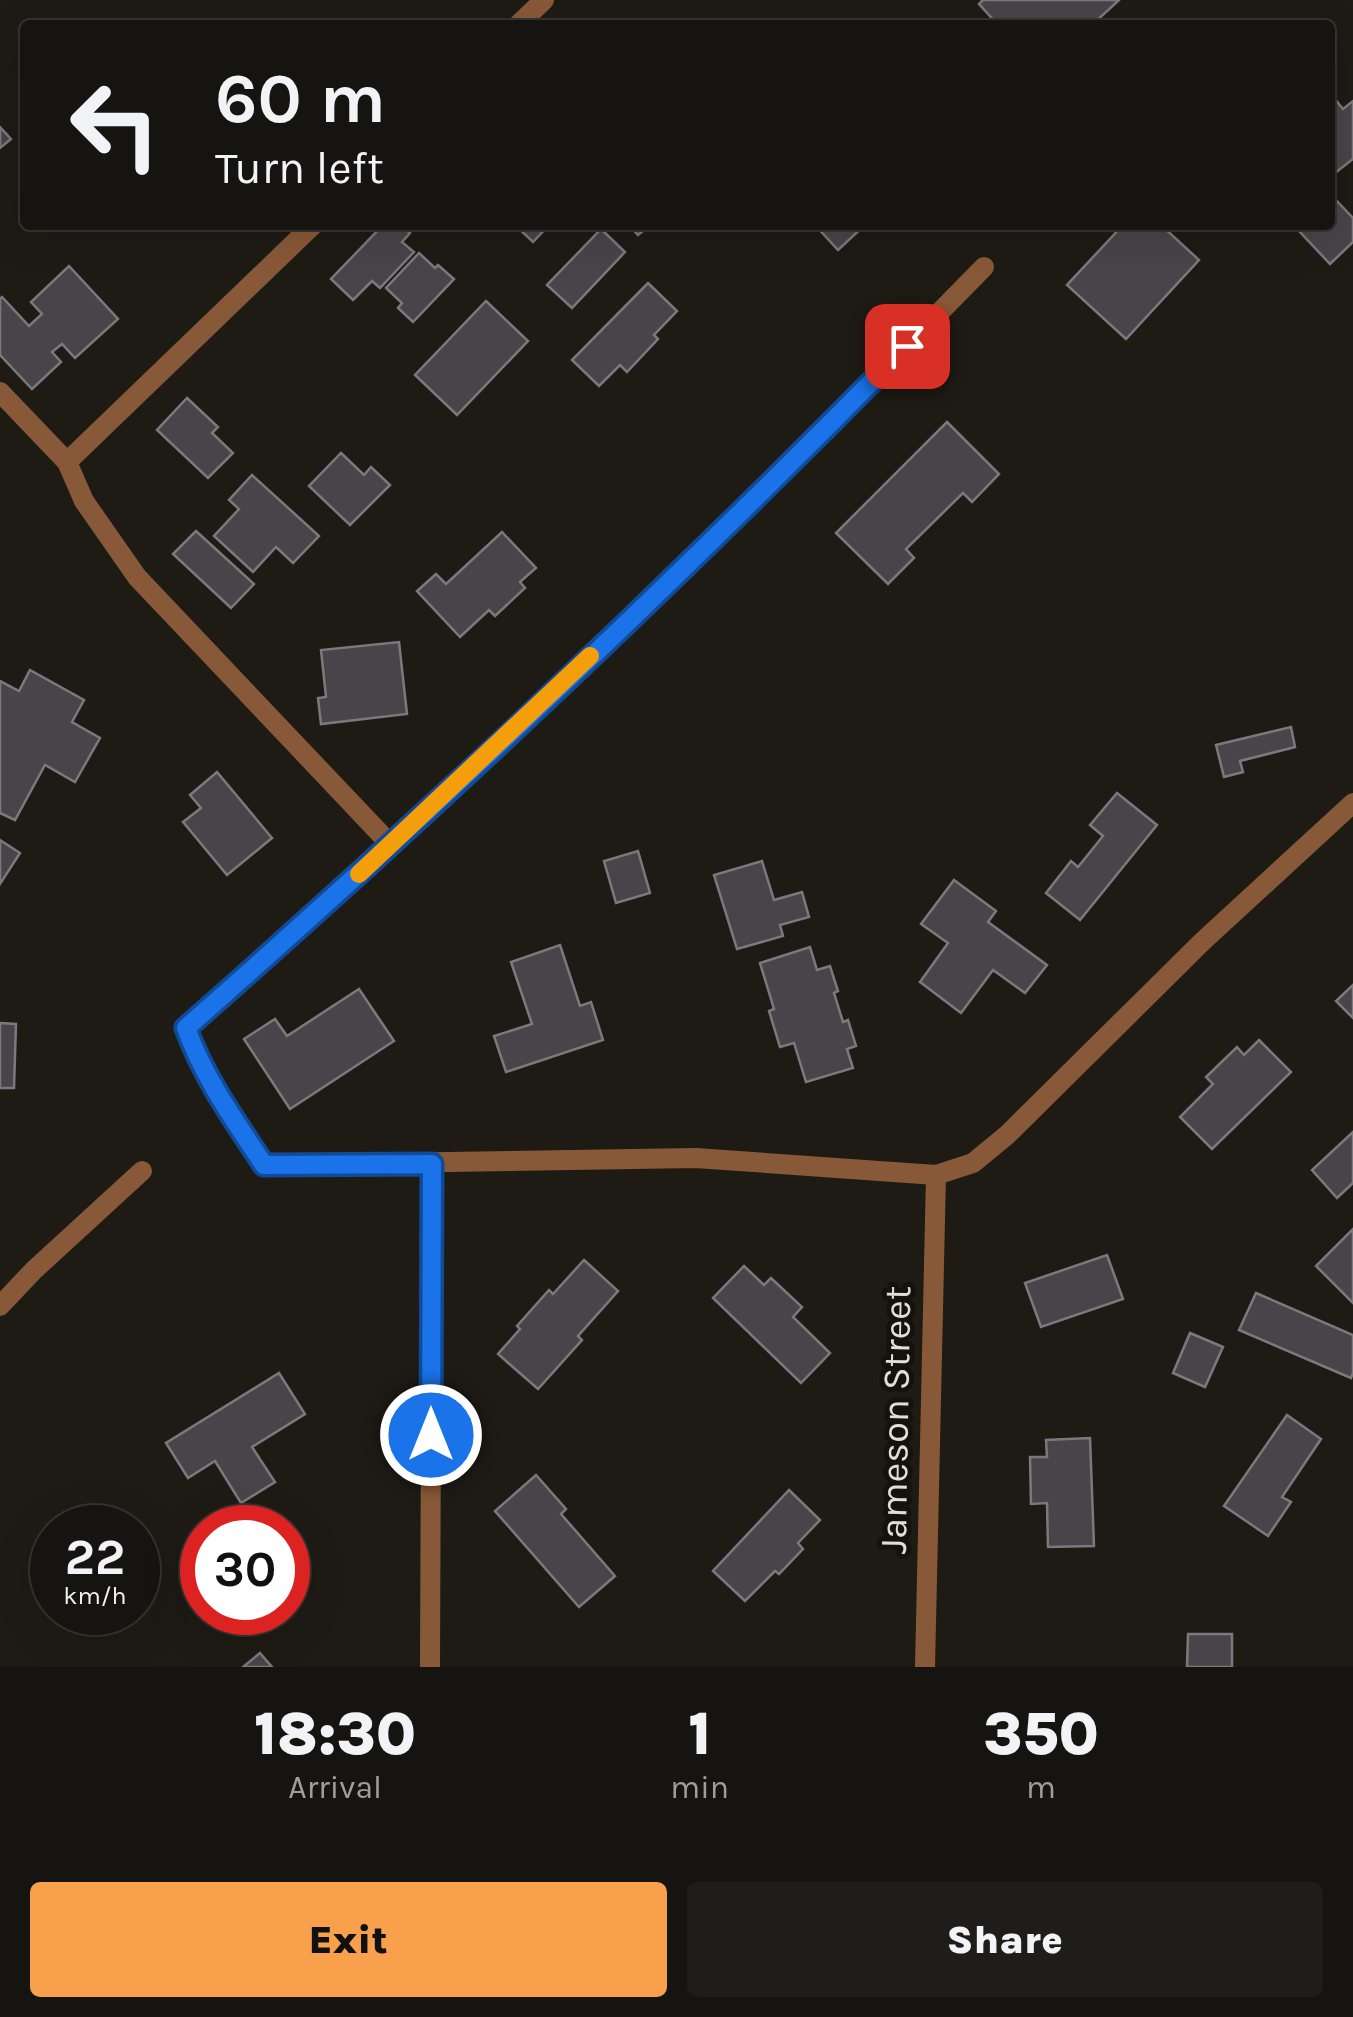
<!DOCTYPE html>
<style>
:root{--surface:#161410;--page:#1f1d19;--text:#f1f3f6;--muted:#9e9e9f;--line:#353330;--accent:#f8a04b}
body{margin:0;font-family:Karla,sans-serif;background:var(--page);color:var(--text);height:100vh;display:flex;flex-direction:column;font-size:38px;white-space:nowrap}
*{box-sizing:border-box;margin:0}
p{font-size:32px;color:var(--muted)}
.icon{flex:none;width:55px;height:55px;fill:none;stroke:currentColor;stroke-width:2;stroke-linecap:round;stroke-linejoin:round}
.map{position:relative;height:1667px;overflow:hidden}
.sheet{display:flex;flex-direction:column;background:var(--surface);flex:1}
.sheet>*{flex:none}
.top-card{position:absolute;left:20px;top:20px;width:1315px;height:210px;border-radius:10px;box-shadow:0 10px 40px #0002,0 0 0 2px var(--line);background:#161410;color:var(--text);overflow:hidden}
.speed{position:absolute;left:30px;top:1505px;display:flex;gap:20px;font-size:50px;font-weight:700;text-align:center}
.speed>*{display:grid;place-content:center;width:130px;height:130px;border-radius:50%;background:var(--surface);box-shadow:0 10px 40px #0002,0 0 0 2px var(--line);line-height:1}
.speed small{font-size:25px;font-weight:400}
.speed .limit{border:15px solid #d22;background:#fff;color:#111}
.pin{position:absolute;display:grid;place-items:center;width:85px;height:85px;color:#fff;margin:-42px;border-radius:20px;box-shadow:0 5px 15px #0006}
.me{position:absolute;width:110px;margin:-55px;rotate:0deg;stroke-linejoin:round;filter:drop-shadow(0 0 8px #0008)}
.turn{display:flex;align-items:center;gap:35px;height:210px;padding:0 30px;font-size:45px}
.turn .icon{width:130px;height:130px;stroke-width:2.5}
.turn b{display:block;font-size:70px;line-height:85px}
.eta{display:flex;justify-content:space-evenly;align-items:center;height:170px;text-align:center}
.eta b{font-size:60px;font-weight:800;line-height:70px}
.cta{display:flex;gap:20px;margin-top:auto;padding:20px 30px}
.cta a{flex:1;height:115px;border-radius:10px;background:var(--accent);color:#111;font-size:40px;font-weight:800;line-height:115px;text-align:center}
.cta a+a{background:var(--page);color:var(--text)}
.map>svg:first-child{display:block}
</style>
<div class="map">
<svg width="1353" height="1667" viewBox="0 0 1353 1667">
<rect width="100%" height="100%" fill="#1e1b15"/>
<g fill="#49444a" stroke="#7d787e" stroke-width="2.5">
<polygon points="983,0 1119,0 1092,25 1024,25 1021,21 1017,25 998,25 979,4"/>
<polygon points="1330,93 1343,109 1353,101 1353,159 1330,177"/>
<polygon points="0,127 11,139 0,148"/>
<polygon points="1335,199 1353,218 1353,242 1330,264 1300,232 1308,225 1330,225 1330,204"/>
<polygon points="383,225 401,225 410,233 402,242 414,252 380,288 372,281 353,300 331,279"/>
<polygon points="515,225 549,225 533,242"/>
<polygon points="629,225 650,225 638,235"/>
<polygon points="815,225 865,225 838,250"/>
<polygon points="1123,225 1161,225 1199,260 1126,339 1067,285"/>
<polygon points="601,229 625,252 572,308 547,285"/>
<polygon points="419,253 435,268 438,265 454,279 413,322 398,308 402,303 386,288"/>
<polygon points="69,266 118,319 75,358 62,344 52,352 61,362 32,389 0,355 0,299 2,297 29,326 42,314 31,302"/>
<polygon points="648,283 677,311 654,335 658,339 627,372 620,365 599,386 572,360"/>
<polygon points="486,301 528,341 457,415 415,375"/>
<polygon points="187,398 218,427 212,433 233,453 208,478 157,430"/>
<polygon points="947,422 999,474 972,502 963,493 906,549 914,558 888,584 836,533"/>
<polygon points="341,453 364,475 371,467 390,485 350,525 309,486"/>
<polygon points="252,475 319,536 293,563 276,547 253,572 214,536 239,509 229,500"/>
<polygon points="196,531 254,584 231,608 173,554"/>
<polygon points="502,532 536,568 520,582 525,588 495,616 489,610 460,637 417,591 436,574 446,584"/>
<polygon points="399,642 407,714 321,724 318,698 326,697 321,650"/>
<polygon points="30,670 84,700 72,722 100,738 75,782 45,765 15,820 0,813 0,681 19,691"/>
<polygon points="1291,727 1295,747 1240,761 1243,772 1224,777 1216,745"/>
<polygon points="217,772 272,838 227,875 183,822 201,808 190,795"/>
<polygon points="1117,793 1157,825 1080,920 1046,893 1071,861 1078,867 1103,836 1090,825"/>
<polygon points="0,840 20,853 0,884"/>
<polygon points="638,851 650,893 616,903 604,861"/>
<polygon points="762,861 774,900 802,892 809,917 780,925 783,936 737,949 714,875"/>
<polygon points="954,880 996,911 988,922 1047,965 1025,993 993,970 961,1013 920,982 948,943 921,924"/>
<polygon points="560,945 580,1006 591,1002 603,1040 506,1072 494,1036 532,1024 511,962"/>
<polygon points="810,947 817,970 830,966 838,991 834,993 843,1022 848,1020 856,1046 847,1049 853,1068 806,1082 794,1043 780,1047 769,1011 774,1009 760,963"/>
<polygon points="1353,985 1353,1018 1336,1001"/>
<polygon points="359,989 394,1041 290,1109 244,1039 275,1019 287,1036"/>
<polygon points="0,1023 16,1024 14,1088 0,1088"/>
<polygon points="1259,1040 1291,1072 1212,1149 1180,1117 1213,1084 1206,1077 1237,1047 1244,1055"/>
<polygon points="1353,1132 1353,1183 1337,1198 1312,1170"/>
<polygon points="1353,1229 1353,1303 1316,1266"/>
<polygon points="1107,1255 1123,1299 1041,1327 1025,1283"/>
<polygon points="584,1260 618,1291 578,1336 582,1340 538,1389 498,1354 520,1329 517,1326 549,1290 553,1294"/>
<polygon points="744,1266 764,1285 771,1278 802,1307 793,1317 830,1353 801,1383 713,1298"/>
<polygon points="1256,1293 1353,1335 1353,1373 1351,1378 1239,1330"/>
<polygon points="1190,1333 1223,1347 1205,1387 1173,1373"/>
<polygon points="279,1373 305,1414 252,1447 275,1482 241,1503 215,1461 188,1478 166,1443"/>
<polygon points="1287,1415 1321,1439 1282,1497 1291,1502 1268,1536 1224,1506"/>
<polygon points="1090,1438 1094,1546 1048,1547 1047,1503 1031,1504 1030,1457 1047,1457 1046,1440"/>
<polygon points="536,1475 566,1509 561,1514 615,1576 579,1607 495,1511"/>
<polygon points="789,1490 820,1520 798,1543 803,1549 779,1574 775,1571 745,1601 713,1571"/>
<polygon points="1188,1634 1232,1634 1232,1667 1187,1667"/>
<polygon points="260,1653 272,1667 243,1667"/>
</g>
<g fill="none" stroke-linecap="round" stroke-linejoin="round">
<g stroke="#885938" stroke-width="20">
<polyline points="518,25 544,0"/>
<path d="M984,267l-205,209 -387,370 -206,183c18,49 49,92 78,136l432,-7 240,17 37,-12 34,-28 196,-194 150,-138"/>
<polyline points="0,392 67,462 84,501 137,577 392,846"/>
<polyline points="67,462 313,225"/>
<polyline points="0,1306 34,1270 142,1171"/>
<polyline points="430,1667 432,1164"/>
<polyline points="925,1667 936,1175"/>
</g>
</g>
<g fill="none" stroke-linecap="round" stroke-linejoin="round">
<defs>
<path id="route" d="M431,1435l1,-271 -168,1c-29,-44 -60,-87 -78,-137 248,-218 489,-446 721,-682"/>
</defs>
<use href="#route" stroke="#114b97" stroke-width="25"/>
<use href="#route" stroke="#1a73e8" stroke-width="18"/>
<polyline stroke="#f59e0b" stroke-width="18" points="359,874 590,656"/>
</g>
<g text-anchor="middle" stroke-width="10" stroke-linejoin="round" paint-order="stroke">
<g font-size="38" fill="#e0dfda" stroke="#15120d">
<text transform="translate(895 1420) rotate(-89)" y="13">Jameson Street</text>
</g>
</g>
</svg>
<div class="speed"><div>22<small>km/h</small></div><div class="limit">30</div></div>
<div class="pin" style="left:907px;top:346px;background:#d93025"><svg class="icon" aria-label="arrive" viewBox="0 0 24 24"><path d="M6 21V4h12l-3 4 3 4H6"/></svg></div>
<svg class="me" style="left:431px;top:1435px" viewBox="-20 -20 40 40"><circle r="17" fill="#1a73e8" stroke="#fff" stroke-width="3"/><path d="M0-11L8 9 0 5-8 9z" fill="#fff"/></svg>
<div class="top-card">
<div class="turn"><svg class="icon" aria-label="left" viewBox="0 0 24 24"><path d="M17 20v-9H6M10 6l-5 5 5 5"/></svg><div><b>60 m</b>Turn left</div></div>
</div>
</div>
<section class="sheet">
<div class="eta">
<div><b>18:30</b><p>Arrival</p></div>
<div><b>1</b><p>min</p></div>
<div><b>350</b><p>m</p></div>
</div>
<div class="cta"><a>Exit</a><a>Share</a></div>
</section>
